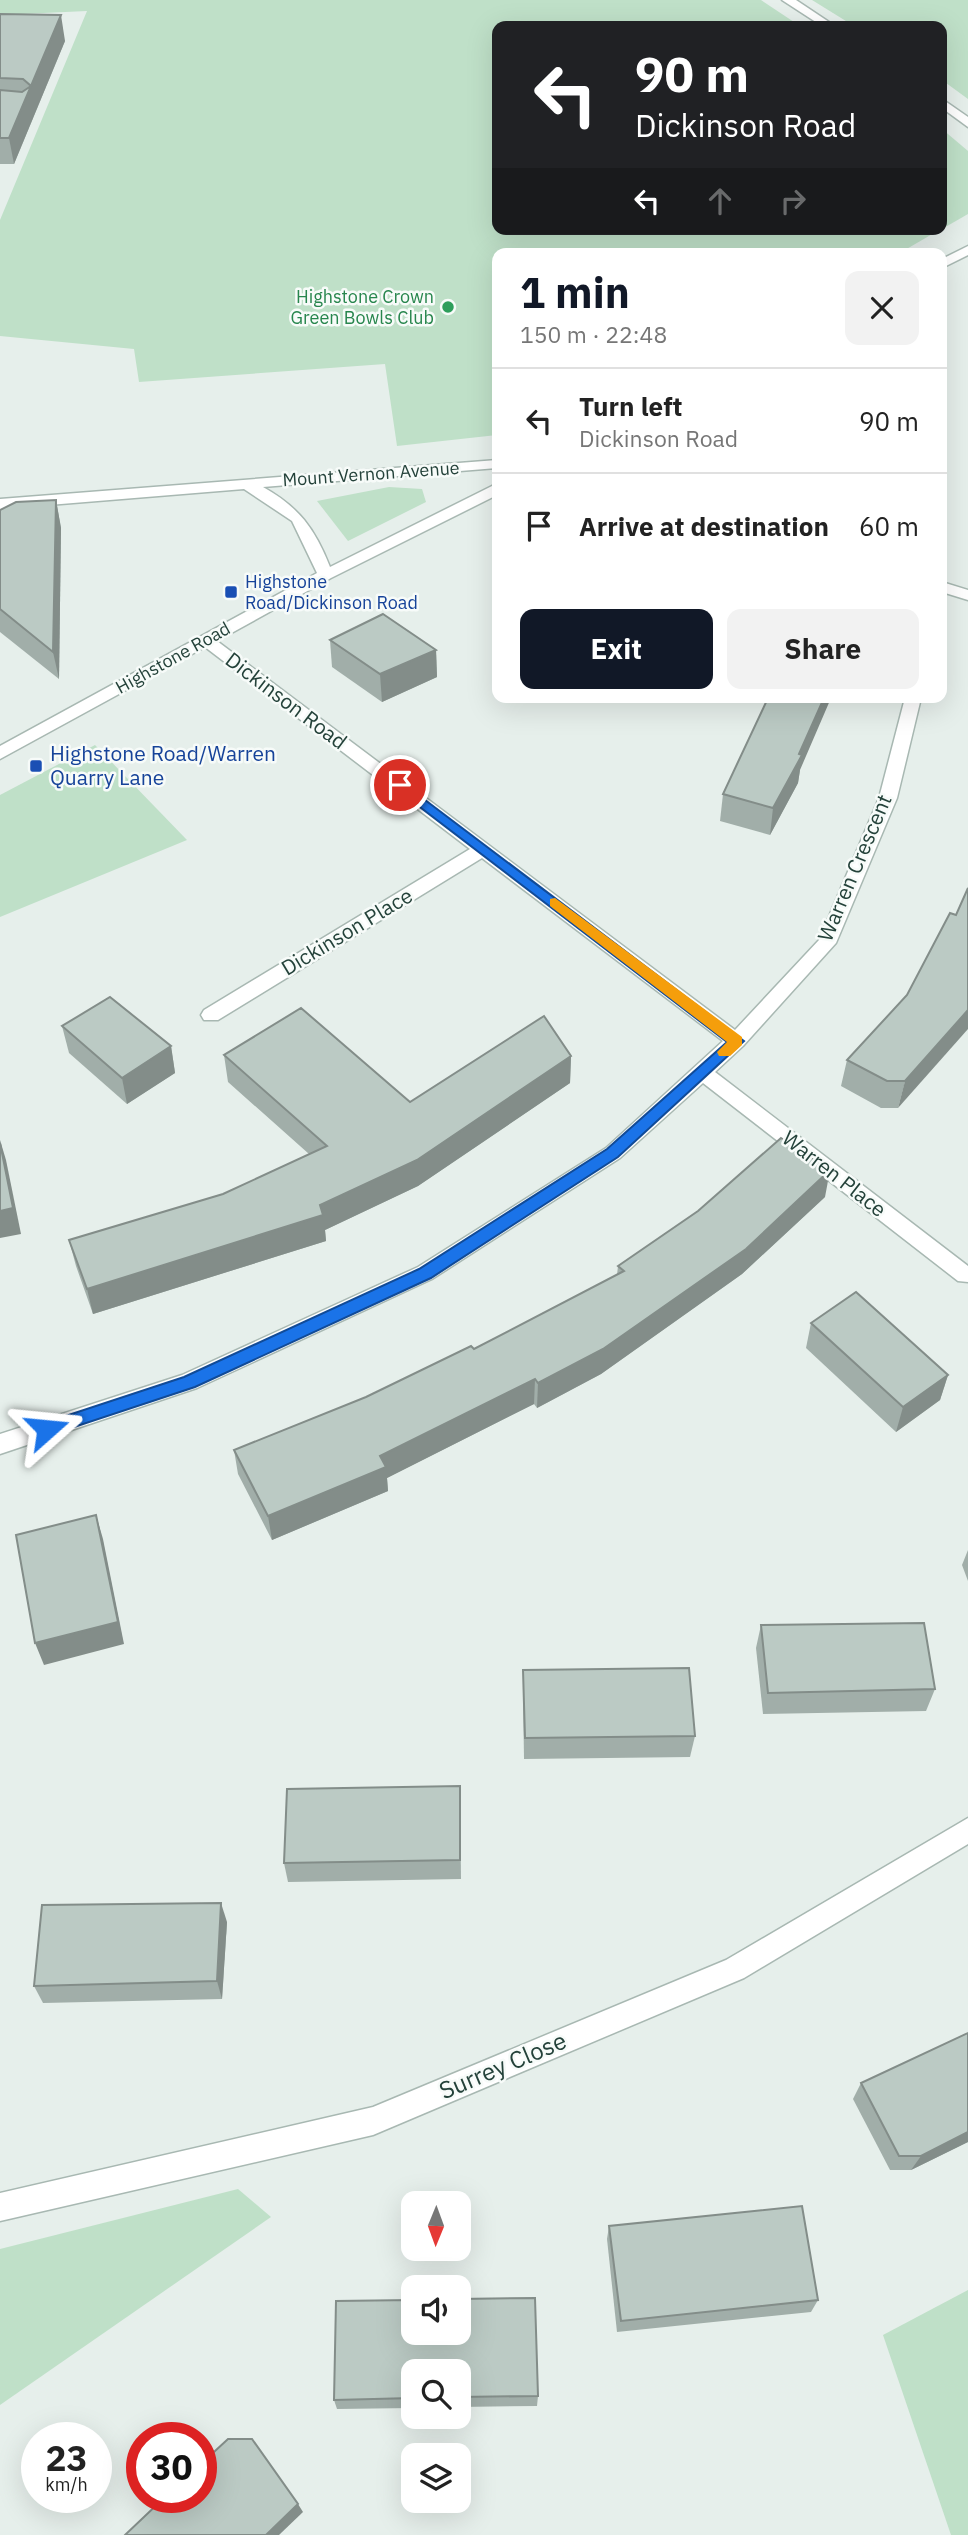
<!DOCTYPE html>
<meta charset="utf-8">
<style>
:root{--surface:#fff;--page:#f2f2f2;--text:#222;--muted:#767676;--line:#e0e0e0;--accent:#111827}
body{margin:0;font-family:"IBM Plex Sans",sans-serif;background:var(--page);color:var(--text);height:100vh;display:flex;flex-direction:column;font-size:26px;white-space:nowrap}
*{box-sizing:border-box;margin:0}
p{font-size:23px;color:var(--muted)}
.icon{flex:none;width:38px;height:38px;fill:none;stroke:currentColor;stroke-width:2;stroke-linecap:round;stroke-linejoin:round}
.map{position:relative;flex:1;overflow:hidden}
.drawer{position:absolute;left:492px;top:248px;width:455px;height:455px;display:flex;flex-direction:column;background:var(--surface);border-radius:14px;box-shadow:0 7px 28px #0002}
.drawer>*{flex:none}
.top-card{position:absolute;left:492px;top:21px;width:455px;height:214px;border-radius:14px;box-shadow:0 7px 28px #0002;background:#202124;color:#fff;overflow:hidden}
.needle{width:46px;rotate:181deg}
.buttons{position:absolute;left:401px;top:2191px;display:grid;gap:14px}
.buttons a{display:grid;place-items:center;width:70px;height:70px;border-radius:14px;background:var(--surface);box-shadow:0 7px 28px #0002;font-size:35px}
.speed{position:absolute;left:21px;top:2422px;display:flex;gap:14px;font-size:35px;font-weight:700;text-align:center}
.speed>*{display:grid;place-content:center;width:91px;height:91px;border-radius:50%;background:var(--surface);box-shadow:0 7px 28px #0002;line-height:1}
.speed small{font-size:18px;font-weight:400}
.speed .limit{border:10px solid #d22;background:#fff;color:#111}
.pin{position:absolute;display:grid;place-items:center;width:60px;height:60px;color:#fff;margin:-30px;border:4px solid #fff;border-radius:50%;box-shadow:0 2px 7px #0007}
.me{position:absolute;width:77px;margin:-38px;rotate:72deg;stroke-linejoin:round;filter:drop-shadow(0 0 5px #0008)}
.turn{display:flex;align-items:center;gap:24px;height:147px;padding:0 28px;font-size:32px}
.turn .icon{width:91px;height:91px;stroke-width:2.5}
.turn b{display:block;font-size:49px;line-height:60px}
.lanes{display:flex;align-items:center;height:66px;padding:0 28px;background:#0003;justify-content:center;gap:35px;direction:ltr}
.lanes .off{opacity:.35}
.round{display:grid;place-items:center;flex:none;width:74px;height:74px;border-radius:14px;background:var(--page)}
.head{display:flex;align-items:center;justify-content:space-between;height:119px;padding:0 28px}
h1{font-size:42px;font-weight:700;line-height:52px;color:var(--accent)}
.action{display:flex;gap:14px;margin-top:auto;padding:14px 28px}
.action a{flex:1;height:80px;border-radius:14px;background:var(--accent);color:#fff;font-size:28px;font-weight:700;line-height:80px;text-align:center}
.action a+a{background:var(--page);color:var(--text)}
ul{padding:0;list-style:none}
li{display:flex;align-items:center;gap:21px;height:105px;padding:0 28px;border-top:2px solid var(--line)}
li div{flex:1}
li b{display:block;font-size:26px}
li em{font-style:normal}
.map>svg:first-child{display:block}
</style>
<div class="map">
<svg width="968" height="2535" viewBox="0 0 968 2535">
<rect width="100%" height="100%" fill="#e6efeb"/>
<g fill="#bfe0c8">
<polygon points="0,0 761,0 800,26 497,26 497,229 941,229 898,254 497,254 497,435 397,446 385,364 139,382 134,349 0,336 0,220 87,11 0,15"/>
<polygon points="812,0 968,0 968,99 942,80 942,26 854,26"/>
<polygon points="942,129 968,151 968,214 942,229"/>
<polygon points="389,487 422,489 426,502 348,541 317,501"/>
<polygon points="95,745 187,840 0,917 0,795"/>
<polygon points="238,2189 271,2217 0,2405 0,2249"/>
<polygon points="968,2290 968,2535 951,2535 883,2335"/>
</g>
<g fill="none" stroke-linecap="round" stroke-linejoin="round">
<defs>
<g id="minor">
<polygon points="782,0 796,0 835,26 822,26"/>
<polygon points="942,99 968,117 968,127 942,108"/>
<polygon points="968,246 968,255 942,268 942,259"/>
<path d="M497,460v8l-234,19c36,20 52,42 67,80l162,-81 5,-2v11l-166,83 -114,63 518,389 84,-90 60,-142 26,-100h16l-24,100 -61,145 -93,103 -28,26 253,194v16l-10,-1 -255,-198 -83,75 -188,121 -235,109 -197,66v-20l182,-59 236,-108 188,-119 117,-107 -241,-183 -264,162h-14l-3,-5 3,-5 266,-161 -265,-202 -205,112v-13l317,-173 -25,-52 -48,-32 -244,20v-10z"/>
<polygon points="942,582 968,590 968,600 942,592"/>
<polygon points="968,1818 968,1844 744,1978 373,2135 0,2221 0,2193 373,2107 726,1960"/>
</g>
</defs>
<use href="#minor" stroke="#a8b8b2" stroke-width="3"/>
<use href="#minor" fill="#fff" fill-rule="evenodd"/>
</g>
<g fill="#a1aea9">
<polygon points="0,14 65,41 14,164 0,164"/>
<polygon points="56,500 61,528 59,679 0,632 0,510"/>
<polygon points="330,640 436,650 437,677 382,702 332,667"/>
<polygon points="800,770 798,783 770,835 720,821 723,794"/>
<polygon points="950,913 898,1108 881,1108 841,1086 847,1060 907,995"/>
<polygon points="62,1026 171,1046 175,1073 127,1104 69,1053"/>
<polygon points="224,1055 410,1102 571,1056 570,1083 418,1186 325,1230 326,1241 93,1314 76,1266 69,1240 223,1194 309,1154 228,1082"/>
<polygon points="825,1197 742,1274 601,1374 537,1408 534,1404 387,1478 388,1491 272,1540 238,1474 234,1450 366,1397 474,1349 617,1275 618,1266"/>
<polygon points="811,1323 948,1375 940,1400 896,1432 806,1348"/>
<polygon points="968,1550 968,1581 962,1565"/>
<polygon points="761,1625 935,1689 926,1711 763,1714 756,1648"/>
<polygon points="523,1670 695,1736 690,1757 524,1759 523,1692"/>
<polygon points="460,1786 461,1879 288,1882 284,1863"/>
<polygon points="227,1922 222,1999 43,2003 34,1986"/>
<polygon points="968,2033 968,2142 911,2170 890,2170 853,2099 861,2083"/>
<polygon points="609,2226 818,2300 811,2312 617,2332 607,2239"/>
<polygon points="535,2298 538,2396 537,2406 458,2407 458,2371 413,2371 413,2408 337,2409 334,2400 336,2301 413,2300 413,2333 458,2333 458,2299"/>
</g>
<g fill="#838d89">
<polygon points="61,15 65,41 14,164 9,138"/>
<polygon points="56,500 61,528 59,679 53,652"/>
<polygon points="436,650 437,677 382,702 380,674"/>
<polygon points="824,698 831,698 800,770 798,783 770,835 773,808"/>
<polygon points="968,1010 968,1029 898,1108 905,1081"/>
<polygon points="171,1046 175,1073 127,1104 122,1078"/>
<polygon points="571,1056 570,1083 418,1186 325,1230 326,1241 93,1314 87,1289 320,1205"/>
<polygon points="0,1140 6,1160 21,1234 0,1238"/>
<polygon points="830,1170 825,1197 742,1274 601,1374 537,1408 538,1383"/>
<polygon points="948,1375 940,1400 896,1432 903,1407"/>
<polygon points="535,1379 534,1404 387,1478 388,1491 272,1540 268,1516 380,1456"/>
<polygon points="96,1515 103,1539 124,1644 44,1665 35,1643"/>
<polygon points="221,1903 227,1922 222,1999 217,1981"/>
<polygon points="968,2132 968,2142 911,2170 921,2156"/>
<polygon points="298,2504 303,2512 279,2535 266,2535"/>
</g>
<g fill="#bbcac4" stroke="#838d89" stroke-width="2">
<polygon points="0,14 61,15 9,138 0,138 0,90 22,92 31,86 23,79 0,78"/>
<polygon points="56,500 53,652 0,609 0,510 16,502"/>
<polygon points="383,614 436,650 380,674 330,640"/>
<polygon points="768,698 824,698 799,754 802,755 773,808 723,794"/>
<polygon points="968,888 968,1010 905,1081 887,1081 847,1060 907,995 950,913 956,915"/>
<polygon points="110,997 171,1046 122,1078 62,1026"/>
<polygon points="301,1008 410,1102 544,1016 571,1056 417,1160 320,1205 323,1215 87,1289 69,1240 223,1194 327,1146 224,1055"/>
<polygon points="781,1138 830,1170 746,1249 603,1349 538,1383 535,1379 380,1456 386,1467 268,1516 234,1450 366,1397 471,1346 474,1349 624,1271 618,1266 698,1211"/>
<polygon points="0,1143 13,1208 0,1211"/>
<polygon points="856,1292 948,1375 903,1407 811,1323"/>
<polygon points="96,1515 118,1622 35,1643 16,1535"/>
<polygon points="924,1623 935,1689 768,1693 761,1625"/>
<polygon points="689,1668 695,1736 525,1738 523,1670"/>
<polygon points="460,1786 460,1860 284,1863 287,1789"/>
<polygon points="221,1903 217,1981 34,1986 42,1905"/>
<polygon points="968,2033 968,2132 921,2156 899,2156 861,2083"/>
<polygon points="802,2206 818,2300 621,2321 609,2226"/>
<polygon points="535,2298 538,2396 458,2397 458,2371 413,2371 413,2398 334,2400 336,2301 413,2300 413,2333 458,2333 458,2299"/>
<polygon points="228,2439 252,2439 298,2504 266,2535 125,2535 165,2497 201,2497 201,2464"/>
</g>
<polygon fill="#1a73e8" stroke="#114b97" stroke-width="2" points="400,781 744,1041 618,1157 431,1278 195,1387 47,1436 41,1434 39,1429 41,1424 184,1377 419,1269 607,1149 727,1042 395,788 393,785"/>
<polygon fill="#f59e0b" points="555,898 742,1037 742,1045 730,1056 719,1056 717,1052 727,1042 550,906 550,899"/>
<circle fill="#2e9e5b" stroke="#f7fbf9" stroke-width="2.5" cx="448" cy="307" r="7"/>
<g fill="#1a4fb4" stroke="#f7fbf9" stroke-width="2.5">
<rect x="224" y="585" width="14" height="14" rx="3.5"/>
<rect x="29" y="759" width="14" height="14" rx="3.5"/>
</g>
<g text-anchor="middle" stroke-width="5" stroke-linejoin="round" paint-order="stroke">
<g font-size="18" fill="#27864d" stroke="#f7fbf9" text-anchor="end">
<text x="434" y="303">Highstone Crown<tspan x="434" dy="21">Green Bowls Club</tspan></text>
</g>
<g font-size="18" fill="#24423a" stroke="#f7fbf9">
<text transform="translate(371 474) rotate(-4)" y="6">Mount Vernon Avenue</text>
<text transform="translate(173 658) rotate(-29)" y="6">Highstone Road</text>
</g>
<g font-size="18" fill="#164399" stroke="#f7fbf9" text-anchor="start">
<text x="245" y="588">Highstone<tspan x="245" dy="21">Road/Dickinson Road</tspan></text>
</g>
<g font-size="21" fill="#24423a" stroke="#f7fbf9">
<text transform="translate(286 701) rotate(37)" y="7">Dickinson Road</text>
<text transform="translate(855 868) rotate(-67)" y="7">Warren Crescent</text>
<text transform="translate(347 932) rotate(-31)" y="7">Dickinson Place</text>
<text transform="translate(834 1174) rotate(38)" y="7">Warren Place</text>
</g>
<g font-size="21" fill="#164399" stroke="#f7fbf9" text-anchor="start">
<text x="50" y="761">Highstone Road/Warren<tspan x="50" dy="24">Quarry Lane</tspan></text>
</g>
<g font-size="24" fill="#24423a" stroke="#f7fbf9">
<text transform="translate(503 2066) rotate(-23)" y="8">Surrey Close</text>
</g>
</g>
</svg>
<div class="buttons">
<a><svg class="needle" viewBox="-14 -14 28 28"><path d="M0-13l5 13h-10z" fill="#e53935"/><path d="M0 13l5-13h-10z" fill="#767676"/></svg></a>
<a><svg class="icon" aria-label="sound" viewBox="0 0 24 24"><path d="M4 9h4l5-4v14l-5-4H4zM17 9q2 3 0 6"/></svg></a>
<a><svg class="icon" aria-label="search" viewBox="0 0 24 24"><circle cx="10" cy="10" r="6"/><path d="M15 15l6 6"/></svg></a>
<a><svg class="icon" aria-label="layers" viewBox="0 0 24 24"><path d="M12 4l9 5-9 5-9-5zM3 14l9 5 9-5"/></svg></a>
</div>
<div class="speed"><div>23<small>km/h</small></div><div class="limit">30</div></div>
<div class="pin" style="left:400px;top:785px;background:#d93025"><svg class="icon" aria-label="arrive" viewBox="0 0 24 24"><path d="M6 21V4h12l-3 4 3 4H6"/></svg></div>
<svg class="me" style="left:47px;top:1429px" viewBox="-20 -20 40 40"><path d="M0-17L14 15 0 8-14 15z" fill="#1a73e8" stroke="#fff" stroke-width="4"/></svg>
<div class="top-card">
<div class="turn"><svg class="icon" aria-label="left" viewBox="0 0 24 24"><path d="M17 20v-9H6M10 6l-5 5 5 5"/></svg><div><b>90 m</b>Dickinson Road</div></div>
<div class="lanes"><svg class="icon" aria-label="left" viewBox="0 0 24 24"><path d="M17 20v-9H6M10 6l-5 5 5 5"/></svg><svg class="icon off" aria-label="ahead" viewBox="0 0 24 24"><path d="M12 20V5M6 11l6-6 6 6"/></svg><svg class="icon off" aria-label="right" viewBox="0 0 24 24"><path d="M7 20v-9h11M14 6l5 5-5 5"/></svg></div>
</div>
<section class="drawer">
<div class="head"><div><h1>1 min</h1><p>150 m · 22:48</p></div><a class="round"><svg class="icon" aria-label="close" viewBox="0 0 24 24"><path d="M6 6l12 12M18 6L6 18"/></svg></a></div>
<ul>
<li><svg class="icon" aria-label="left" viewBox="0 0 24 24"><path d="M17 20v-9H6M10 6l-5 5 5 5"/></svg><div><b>Turn left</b><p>Dickinson Road</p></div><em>90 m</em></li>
<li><svg class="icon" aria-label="arrive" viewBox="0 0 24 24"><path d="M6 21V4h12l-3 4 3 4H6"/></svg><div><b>Arrive at destination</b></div><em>60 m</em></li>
</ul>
<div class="action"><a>Exit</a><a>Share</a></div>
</section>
</div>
